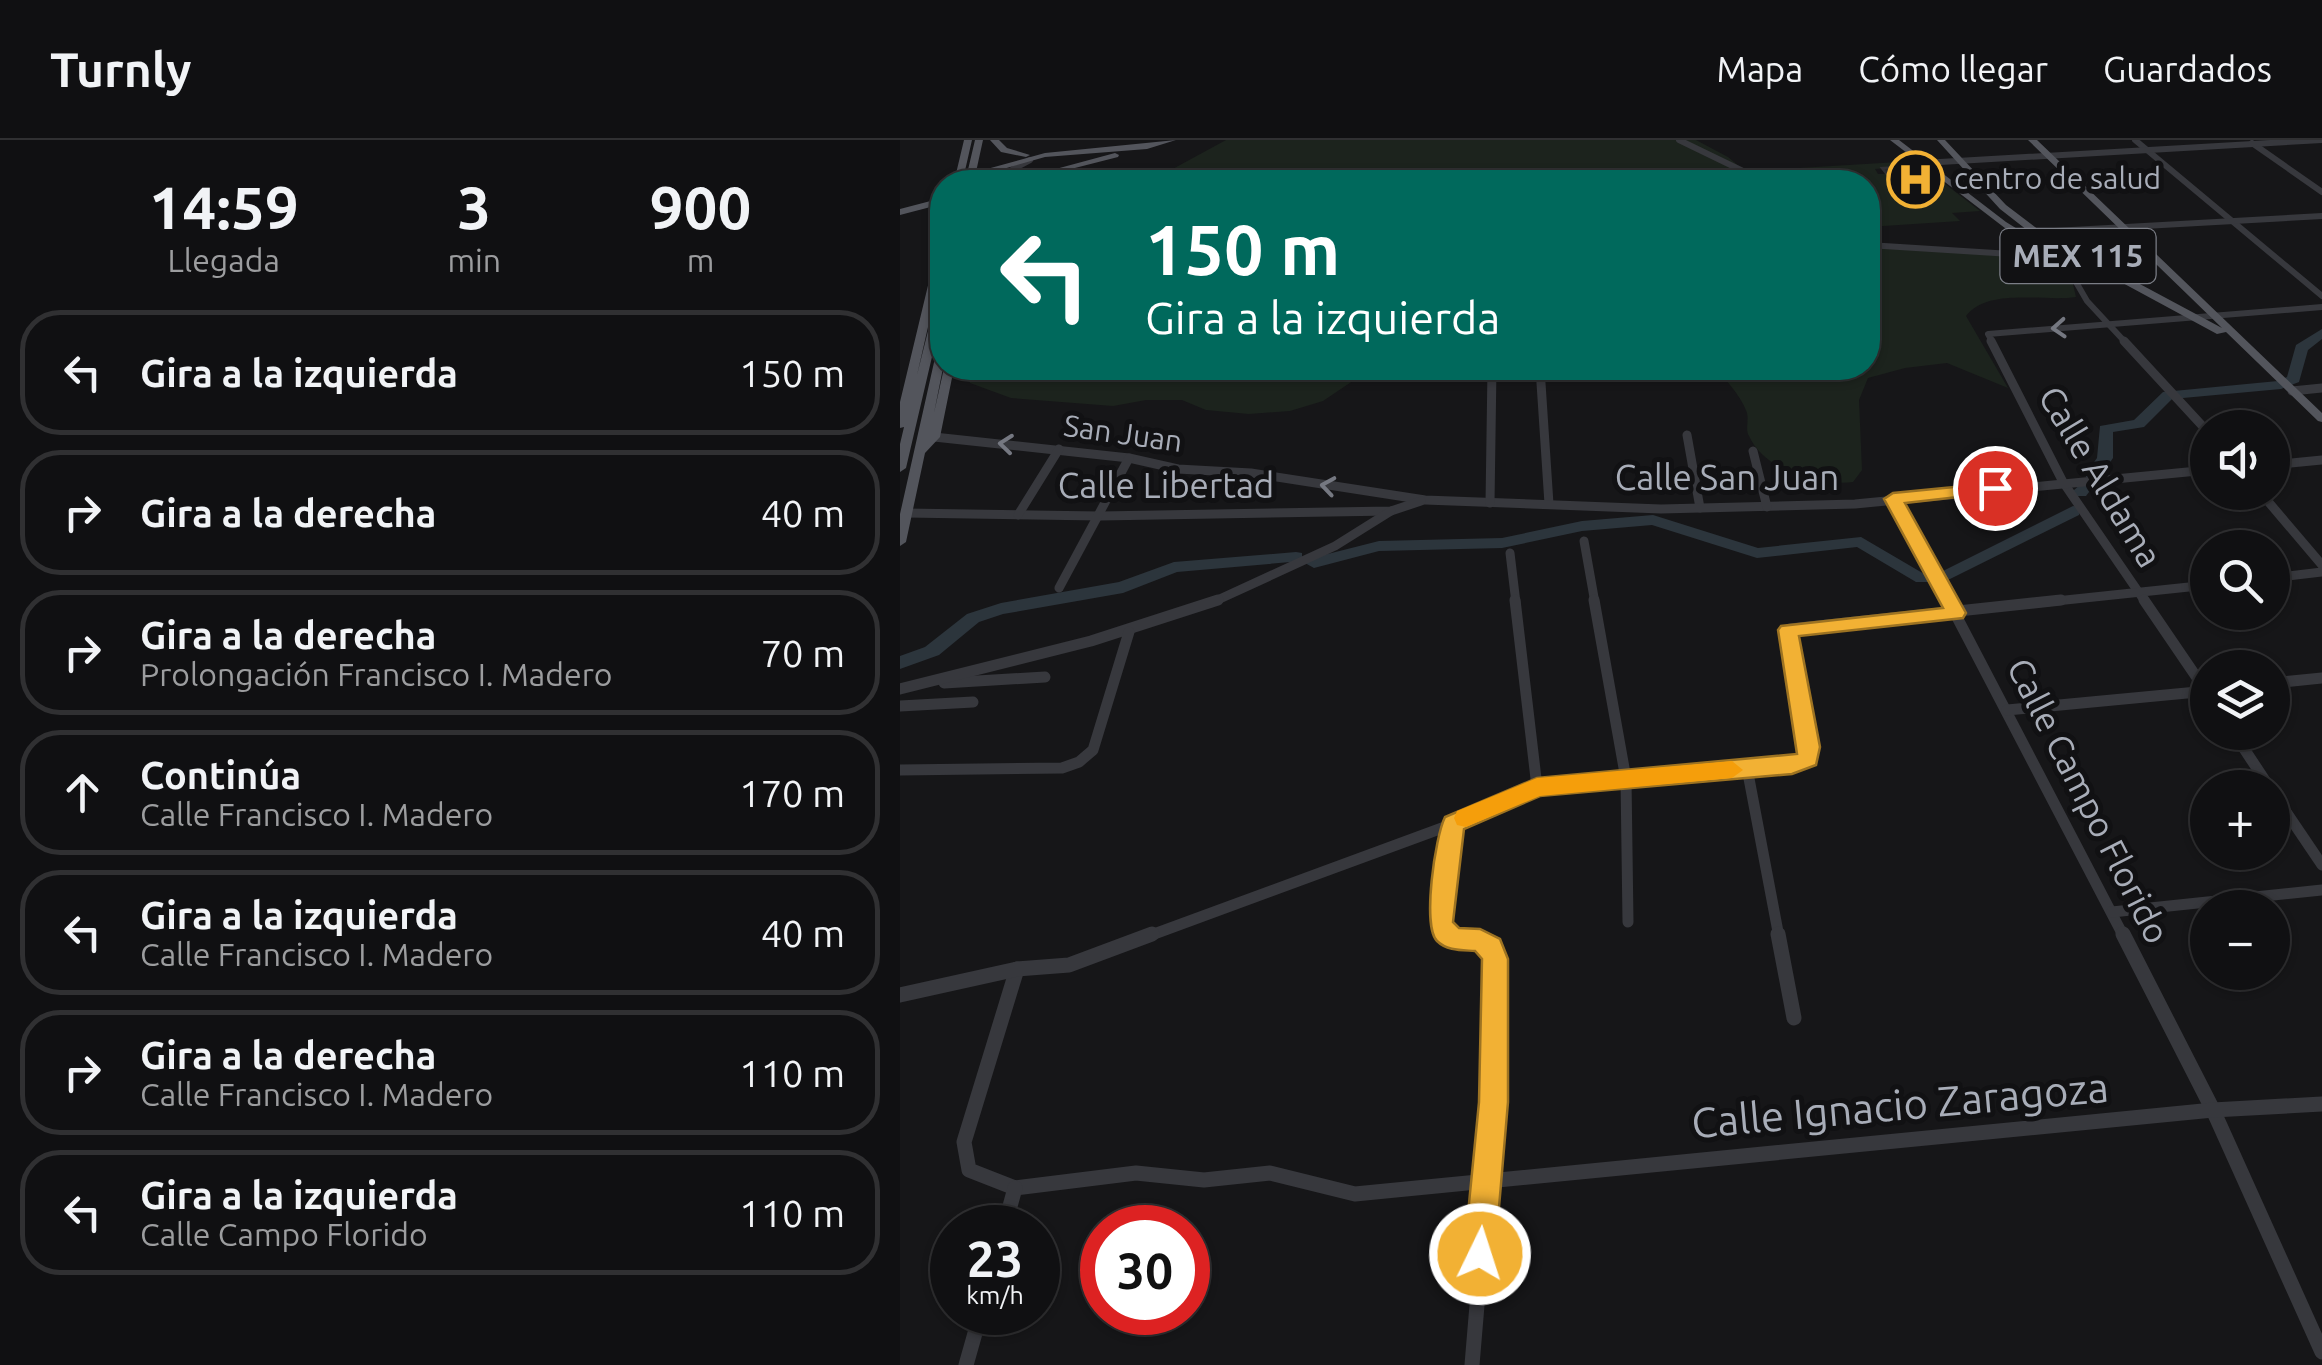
<!DOCTYPE html>
<html lang="es">
<meta charset="utf-8">
<style>
:root{--surface:#101012;--page:#1e1e20;--text:#f1f3f6;--muted:#9c9d9f;--line:#303032}
body{margin:0;font-family:Ubuntu,sans-serif;background:var(--page);color:var(--text);height:100vh;display:flex;flex-direction:column;font-size:38px;white-space:nowrap}
*{box-sizing:border-box;margin:0}
p{font-size:32px;color:var(--muted)}
.icon{flex:none;width:55px;height:55px;fill:none;stroke:currentColor;stroke-width:2;stroke-linecap:round;stroke-linejoin:round}
.map{position:relative;flex:1;overflow:hidden}
.details{display:flex;flex-direction:column;background:var(--surface);width:900px}
.details>*{flex:none}
.guide{position:absolute;left:30px;top:30px;width:950px;height:210px;border-radius:40px;box-shadow:0 2px 8px #0004,0 0 0 2px var(--line);background:#00695c;color:#fff;overflow:hidden}
.buttons{position:absolute;left:1290px;top:270px;display:grid;gap:20px}
.buttons a{display:grid;place-items:center;width:100px;height:100px;border-radius:50%;background:var(--surface);box-shadow:0 2px 8px #0004,0 0 0 2px var(--line);font-size:50px}
.speed{position:absolute;left:30px;top:1065px;display:flex;gap:20px;font-size:50px;font-weight:700;text-align:center}
.speed>*{display:grid;place-content:center;width:130px;height:130px;border-radius:50%;background:var(--surface);box-shadow:0 2px 8px #0004,0 0 0 2px var(--line);line-height:1}
.speed small{font-size:25px;font-weight:400}
.speed .limit{border:15px solid #d22;background:#fff;color:#111}
.pin{position:absolute;display:grid;place-items:center;width:85px;height:85px;color:#fff;margin:-42px;border:5px solid #fff;border-radius:50%;box-shadow:0 2px 10px #0007}
.me{position:absolute;width:110px;margin:-55px;rotate:4deg;stroke-linejoin:round;filter:drop-shadow(0 0 8px #0008)}
.turn{display:flex;align-items:center;gap:35px;height:210px;padding:0 50px;font-size:45px}
.turn .icon{width:130px;height:130px;stroke-width:2.5}
.turn b{display:block;font-size:70px;line-height:85px}
.eta{display:flex;justify-content:space-evenly;align-items:center;height:170px;text-align:center}
.eta b{font-size:60px;font-weight:700;line-height:70px}
ul{padding:0;list-style:none}
li{display:flex;align-items:center;gap:30px;height:125px;margin:0 20px 15px;padding:0 30px;border:5px solid var(--line);border-radius:40px}
li div{flex:1}
li b{display:block;font-size:38px}
li em{font-style:normal}
header{display:flex;align-items:center;gap:60px;box-sizing:border-box;height:140px;padding:0 50px;background:var(--surface);border-bottom:2px solid var(--line)}
header strong{font-size:48px}
nav{display:flex;gap:55px;margin-inline-start:auto;font-size:35px}
main{display:flex;flex:1;min-height:0}
.map>svg:first-child{display:block}
</style>
<header>
<strong>Turnly</strong>
<nav><a>Mapa</a><a>Cómo llegar</a><a>Guardados</a></nav>
</header>
<main>
<section class="details">
<div class="eta">
<div><b>14:59</b><p>Llegada</p></div>
<div><b>3</b><p>min</p></div>
<div><b>900</b><p>m</p></div>
</div>
<ul>
<li><svg class="icon" aria-label="left" viewBox="0 0 24 24"><path d="M17 20v-9H6M10 6l-5 5 5 5"/></svg><div><b>Gira a la izquierda</b></div><em>150 m</em></li>
<li><svg class="icon" aria-label="right" viewBox="0 0 24 24"><path d="M7 20v-9h11M14 6l5 5-5 5"/></svg><div><b>Gira a la derecha</b></div><em>40 m</em></li>
<li><svg class="icon" aria-label="right" viewBox="0 0 24 24"><path d="M7 20v-9h11M14 6l5 5-5 5"/></svg><div><b>Gira a la derecha</b><p>Prolongación Francisco I. Madero</p></div><em>70 m</em></li>
<li><svg class="icon" aria-label="ahead" viewBox="0 0 24 24"><path d="M12 20V5M6 11l6-6 6 6"/></svg><div><b>Continúa</b><p>Calle Francisco I. Madero</p></div><em>170 m</em></li>
<li><svg class="icon" aria-label="left" viewBox="0 0 24 24"><path d="M17 20v-9H6M10 6l-5 5 5 5"/></svg><div><b>Gira a la izquierda</b><p>Calle Francisco I. Madero</p></div><em>40 m</em></li>
<li><svg class="icon" aria-label="right" viewBox="0 0 24 24"><path d="M7 20v-9h11M14 6l5 5-5 5"/></svg><div><b>Gira a la derecha</b><p>Calle Francisco I. Madero</p></div><em>110 m</em></li>
<li><svg class="icon" aria-label="left" viewBox="0 0 24 24"><path d="M17 20v-9H6M10 6l-5 5 5 5"/></svg><div><b>Gira a la izquierda</b><p>Calle Campo Florido</p></div><em>110 m</em></li>
</ul>
</section>
<div class="map">
<svg width="1422" height="1225" viewBox="0 0 1422 1225">
<rect width="100%" height="100%" fill="#161618"/>
<g fill="#1c231d">
<polygon points="326,0 796,0 828,17 858,42 235,42 269,31"/>
<polygon points="1015,21 1022,25 975,29 978,34 987,34 998,48 1044,43 1080,71 1052,73 1060,81 968,87 968,42 863,42 849,31"/>
<path d="M968,106l146,11 58,23 4,17c-32,5 -88,-10 -110,19l42,72 -61,-25 -42,5 -37,10 -9,22 3,70 -9,12c-35,4 -88,-11 -104,-46 -4,-7 0,-15 -2,-23 -4,-14 -22,-35 -32,-45h153z"/>
<polygon points="65,228 472,228 423,261 390,271 349,274 306,270 282,260 246,260 213,266 111,258 70,243"/>
</g>
<g fill="none" stroke-linecap="round" stroke-linejoin="round">
<g fill="#2c353c" fill-rule="evenodd">
<polygon points="1422,189 1422,199 1408,210 1399,242 1381,249 1272,259 1244,287 1213,292 1213,318 1199,338 1187,338 1185,335 1197,318 1200,286 1234,280 1263,252 1378,241 1387,237 1396,205"/>
<polygon points="1187,339 1193,341 1195,344 1186,356 1174,356 1174,350"/>
<polygon points="1173,366 1179,367 1179,375 1050,439 1044,441 1035,435"/>
<polygon points="753,375 858,408 961,397 1031,438 1028,442 1016,442 957,407 857,418 752,385 682,391 602,408 479,411 414,428 405,423 408,419 479,401 602,398 682,381"/>
<polygon points="396,412 402,413 402,421 277,432 223,453 103,474 79,482 39,515 0,529 0,516 25,507 67,474 101,463 219,442 274,422"/>
</g>
</g>
<polygon fill="#29292c" stroke="#303034" stroke-width="2.5" points="1017,26 1041,44 998,48 982,28"/>
<g fill="none" stroke-linecap="round" stroke-linejoin="round">
<g stroke="#37383d" stroke-width="6">
<polyline points="779,0 845,32 853,42"/>
<polyline points="1235,0 1422,156"/>
<polyline points="1352,3 1422,52"/>
<polyline points="1023,23 1422,0"/>
<polyline points="90,42 130,20"/>
<polyline points="1136,92 1422,76"/>
<polyline points="1124,93 1176,142 1187,161 1226,203"/>
<polyline points="968,105 1127,115 1132,111 1124,101"/>
<polyline points="1093,203 1088,194 1422,167"/>
</g>
<g stroke="#37383d" stroke-width="9">
<polyline points="1091,201 1163,342 1246,463"/>
<polyline points="1224,201 1308,292"/>
<polyline points="525,228 525,233 576,228"/>
<polyline points="640,228 649,364"/>
<polyline points="1392,251 1422,248"/>
<polyline points="787,295 800,368"/>
<polyline points="34,297 229,318 278,329 351,333 525,360 761,369 955,364 1308,330"/>
<polyline points="853,311 867,367"/>
<polyline points="1372,325 1422,320"/>
<polyline points="1360,352 1422,425"/>
<polyline points="993,359 1049,463"/>
<polyline points="590,363 592,228"/>
<polyline points="6,373 200,376 491,371 521,361"/>
<polyline points="118,375 159,309"/>
<polyline points="684,401 695,463"/>
<polyline points="610,413 616,463"/>
<polyline points="1372,438 1422,432"/>
<polyline points="159,448 229,318"/>
<polyline points="311,463 435,406 491,371"/>
<polyline points="1137,463 1308,445"/>
</g>
<g stroke="#37383d" stroke-width="11">
<polyline points="615,460 637,647"/>
<polyline points="694,460 726,639 728,782"/>
<polyline points="1048,460 1224,797"/>
<polyline points="1244,460 1308,554"/>
<polyline points="44,543 145,537"/>
<polyline points="1372,543 1422,538"/>
<polyline points="0,549 191,501 318,460"/>
<polyline points="0,566 73,562"/>
<polyline points="1107,570 1308,551"/>
<polyline points="1333,592 1370,648"/>
<polyline points="847,628 879,797"/>
<polyline points="0,630 162,628 179,622 193,610 229,492"/>
<polyline points="1372,651 1422,725"/>
<polyline points="553,684 540,782 556,797"/>
<polyline points="1212,772 1422,750"/>
<polyline points="246,797 553,684 637,647 892,626 907,619 909,607 888,497 890,489 1161,460"/>
</g>
<g stroke="#37383d" stroke-width="15">
<polyline points="550,794 583,804 595,819 594,962 572,1225"/>
<polyline points="878,794 894,878"/>
<polyline points="1223,794 1313,970 1422,1212"/>
<polyline points="117,829 64,1002 69,1030 115,1048 236,1033 304,1040 370,1033 455,1054 1313,970 1422,964"/>
<polyline points="0,855 117,829 169,825 252,794"/>
<polyline points="104,1088 115,1048"/>
<polyline points="66,1225 81,1172"/>
</g>
<g fill="#53555c" fill-rule="evenodd">
<polygon points="64,0 72,0 64,35 67,34 75,0 83,0 76,32 145,13 276,0 247,9 145,17 75,37 73,41 54,42"/>
<polygon points="90,0 99,0 107,8 130,15 126,17 101,12"/>
<polygon points="990,0 999,0 1106,82 1119,90 1127,90 1100,69 1037,0 1045,0 1106,65 1139,90 1322,188 1128,0 1137,0 1422,273 1422,282 1418,281 1326,192 1317,194 1134,95 1114,95"/>
<polygon points="215,13 219,15 218,17 120,42 108,42"/>
<polygon points="42,58 42,64 0,75 0,69"/>
<polygon points="42,105 42,126 17,235 37,155 42,152 42,174 6,328 0,332 0,304 4,287 0,288 0,262 37,108"/>
<polygon points="42,206 43,228 34,273 44,228 54,228 40,297 25,313 6,402 0,406 0,374 37,209"/>
</g>
</g>
<defs><path id="oneway-chevron" d="M-2-3.5L2.5 0L-2 3.5" fill="none" stroke-width="1.6" stroke-linecap="round" stroke-linejoin="round" transform="scale(2.5)"/></defs>
<g stroke="#757881">
<use href="#oneway-chevron" transform="translate(1159 188) rotate(176)"/>
<use href="#oneway-chevron" transform="translate(106 304) rotate(-174)"/>
<use href="#oneway-chevron" transform="translate(428 346) rotate(-171)"/>
</g>
<path fill="#f2b134" stroke="#9d7322" stroke-width="2.5" d="M1095,343l9,5 -2,4 -97,11 61,110 -3,5 -164,18 21,111 -4,18 -24,9 -252,22 -76,33 -11,93 6,6 21,1 20,10 8,20v143l-13,152 -4,11 -11,4 -11,-4 -5,-11 15,-152 3,-143 -7,-8c-13,-1 -28,0 -38,-10 -15,-15 -2,-104 8,-124l92,-39 260,-24 -19,-124 3,-4 162,-18 -59,-109 9,-6z"/>
<polygon fill="#f59e0b" points="832,621 843,630 832,638 640,656 566,687 557,685 554,678 557,671 637,638"/>
<defs>
<symbol id="hospital-ring" viewBox="-11 -11 22 22"><circle r="9.5" fill="#111113" stroke="#f2b134" stroke-width="1.5"/><path d="M-5-5h3v3.5h4V-5h3V5h-3V1.5h-4V5h-3Z" fill="#f2b134"/></symbol>
</defs>
<g fill-rule="evenodd">
<use href="#hospital-ring" x="984" y="8" width="63" height="63"/>
</g>
<g text-anchor="middle" stroke-width="10" stroke-linejoin="round" paint-order="stroke">
<g font-size="30" fill="#a8adb8" stroke="#111113" text-anchor="start">
<text x="1054" y="49">centro de salud</text>
</g>
<g font-size="30" fill="#a8adb8" stroke="#111113">
<text transform="translate(223 294) rotate(8)" y="10">San Juan</text>
</g>
<rect fill="#111113" stroke="#7b7e86" stroke-width="2.5" x="1100.5" y="89" width="155" height="54" rx="8"/>
<g font-size="32" font-weight="bold" fill="#a8adb8">
<text x="1178" y="127">MEX 115</text>
</g>
<g font-size="35" fill="#a8adb8" stroke="#111113">
<text transform="translate(1200 337) rotate(59)" y="12">Calle Aldama</text>
<text x="827" y="350">Calle San Juan</text>
<text x="266" y="358">Calle Libertad</text>
<text transform="translate(1188 661) rotate(63)" y="12">Calle Campo Florido</text>
</g>
<g font-size="42" fill="#a8adb8" stroke="#111113">
<text transform="translate(1000 965) rotate(-5)" y="15">Calle Ignacio Zaragoza</text>
</g>
</g>
</svg>
<div class="buttons">
<a><svg class="icon" aria-label="sound" viewBox="0 0 24 24"><path d="M4 9h4l5-4v14l-5-4H4zM17 9q2 3 0 6"/></svg></a>
<a><svg class="icon" aria-label="search" viewBox="0 0 24 24"><circle cx="10" cy="10" r="6"/><path d="M15 15l6 6"/></svg></a>
<a><svg class="icon" aria-label="layers" viewBox="0 0 24 24"><path d="M12 4l9 5-9 5-9-5zM3 14l9 5 9-5"/></svg></a>
<a>+</a>
<a>−</a>
</div>
<div class="speed"><div>23<small>km/h</small></div><div class="limit">30</div></div>
<div class="pin" style="left:1095px;top:348px;background:#d93025"><svg class="icon" aria-label="arrive" viewBox="0 0 24 24"><path d="M6 21V4h12l-3 4 3 4H6"/></svg></div>
<svg class="me" style="left:580px;top:1114px" viewBox="-20 -20 40 40"><circle r="17" fill="#f2b134" stroke="#fff" stroke-width="3"/><path d="M0-11L8 9 0 5-8 9z" fill="#fff"/></svg>
<div class="guide">
<div class="turn"><svg class="icon" aria-label="left" viewBox="0 0 24 24"><path d="M17 20v-9H6M10 6l-5 5 5 5"/></svg><div><b>150 m</b>Gira a la izquierda</div></div>
</div>
</div>
</main>
